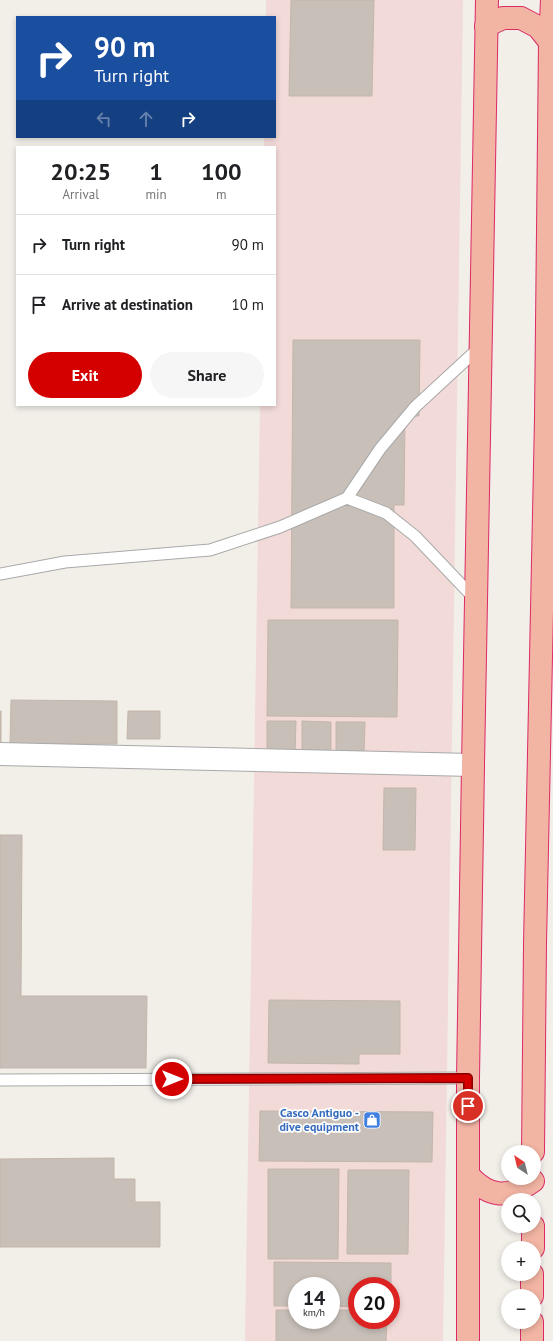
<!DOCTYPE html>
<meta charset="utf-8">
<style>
:root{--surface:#fff;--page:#f6f6f6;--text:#202124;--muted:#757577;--line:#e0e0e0;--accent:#d40000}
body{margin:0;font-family:"PT Sans",sans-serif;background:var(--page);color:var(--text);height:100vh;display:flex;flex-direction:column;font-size:15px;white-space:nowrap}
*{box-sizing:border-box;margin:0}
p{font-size:13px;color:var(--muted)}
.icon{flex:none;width:22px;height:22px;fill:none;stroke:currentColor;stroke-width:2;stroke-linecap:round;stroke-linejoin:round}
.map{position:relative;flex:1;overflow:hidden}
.sheet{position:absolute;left:16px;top:146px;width:260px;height:260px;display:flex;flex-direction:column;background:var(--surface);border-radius:0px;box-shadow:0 2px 6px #0003}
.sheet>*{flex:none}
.guide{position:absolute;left:16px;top:16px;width:260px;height:122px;border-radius:0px;box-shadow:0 2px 6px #0003;background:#1a4fa0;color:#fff;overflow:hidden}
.needle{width:26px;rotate:325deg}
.buttons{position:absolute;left:501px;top:1145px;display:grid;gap:8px}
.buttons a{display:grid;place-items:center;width:40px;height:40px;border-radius:50%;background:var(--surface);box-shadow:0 2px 6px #0003;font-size:20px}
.speed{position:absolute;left:288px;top:1277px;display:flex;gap:8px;font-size:20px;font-weight:700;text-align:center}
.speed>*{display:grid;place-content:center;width:52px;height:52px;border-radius:50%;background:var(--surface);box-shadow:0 2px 6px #0003;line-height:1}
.speed small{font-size:10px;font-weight:400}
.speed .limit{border:6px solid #d22;background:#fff;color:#111}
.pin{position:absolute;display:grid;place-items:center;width:34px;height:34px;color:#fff;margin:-17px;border:2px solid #fff;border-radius:50%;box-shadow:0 1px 4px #0007}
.me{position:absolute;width:44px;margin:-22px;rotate:90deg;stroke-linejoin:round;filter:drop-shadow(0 0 3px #0008)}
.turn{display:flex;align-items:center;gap:14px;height:84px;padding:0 12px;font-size:18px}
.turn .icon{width:52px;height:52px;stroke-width:2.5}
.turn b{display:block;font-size:28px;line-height:34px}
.lanes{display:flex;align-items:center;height:38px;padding:0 12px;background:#0003;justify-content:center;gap:20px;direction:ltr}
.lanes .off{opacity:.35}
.eta{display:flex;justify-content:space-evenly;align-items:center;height:68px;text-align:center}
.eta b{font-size:24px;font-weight:600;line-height:28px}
.cta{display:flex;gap:8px;margin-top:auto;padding:8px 12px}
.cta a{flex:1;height:46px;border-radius:24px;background:var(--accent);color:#fff;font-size:16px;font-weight:600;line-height:46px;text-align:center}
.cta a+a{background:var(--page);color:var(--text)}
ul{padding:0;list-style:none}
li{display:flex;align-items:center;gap:12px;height:60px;padding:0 12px;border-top:1px solid var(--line)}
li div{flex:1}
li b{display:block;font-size:15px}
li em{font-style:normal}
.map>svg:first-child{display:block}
</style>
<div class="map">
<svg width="553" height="1341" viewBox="0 0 553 1341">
<rect width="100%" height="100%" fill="#f2efe9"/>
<path fill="#f2dad9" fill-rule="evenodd" d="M266,0h197l-20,1341h-198l15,-936h15v-258h-11v-10h11v-120h-9zM297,1286h34v34h-34zM357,1286h34v34h-34z"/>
<g fill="#c7bfb8" stroke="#c4b6ab">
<polygon points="291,0 374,0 372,96 289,96"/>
<polygon points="293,340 420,340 419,416 405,416 404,505 394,505 394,608 291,608"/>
<polygon points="268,620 398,620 397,717 267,716"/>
<polygon points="11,700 117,701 117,744 10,744"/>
<rect x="0" y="711" width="1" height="36"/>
<polygon points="128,711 160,711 160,739 127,739"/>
<polygon points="267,721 296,721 295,753 267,754"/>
<polygon points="302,721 331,722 331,754 302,754"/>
<polygon points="336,722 365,722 364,754 336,754"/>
<polygon points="384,788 416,788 415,850 383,850"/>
<polygon points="0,835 22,835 21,996 147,996 146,1068 0,1068"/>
<polygon points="269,1000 400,1001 400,1054 359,1054 359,1064 268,1063"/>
<polygon points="260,1111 433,1112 432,1162 259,1161"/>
<polygon points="114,1158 114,1179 135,1179 135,1202 160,1202 160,1247 0,1247 0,1159"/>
<polygon points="268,1169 339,1169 338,1259 268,1259"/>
<polygon points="348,1170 409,1170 408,1254 347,1254"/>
<polygon points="274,1262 391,1263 391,1286 357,1286 357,1307 331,1306 331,1286 297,1286 297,1306 274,1306"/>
<polygon points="276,1310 297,1310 297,1320 331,1320 331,1310 357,1310 357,1320 387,1320 386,1341 276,1341"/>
</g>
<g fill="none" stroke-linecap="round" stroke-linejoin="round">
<defs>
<g id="service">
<polyline points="347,498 380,449 415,407 480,347"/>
<polyline points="0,574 65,562 210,550 280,527 347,498 386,513 415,536 475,599"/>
<polyline points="0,1080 468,1078"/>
</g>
<polyline id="minor" points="0,754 473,765"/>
<g id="trunk">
<polyline points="486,26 503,18 521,18 538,27 550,42"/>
<polyline points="533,1152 535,944 546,418 550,42 552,0"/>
<path d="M469,1176c21,22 39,23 64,5"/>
<polyline points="533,1248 533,1226"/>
<polyline points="532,1296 532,1274"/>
<polyline points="468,1341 468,1078 473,765 487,0"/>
<polyline points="532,1341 532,1322"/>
</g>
</defs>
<use href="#service" stroke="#a9a9a9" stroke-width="13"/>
<use href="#minor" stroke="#a9a9a9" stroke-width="24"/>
<use href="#trunk" stroke="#dc2a67" stroke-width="24"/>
<use href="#service" stroke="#fff" stroke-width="11"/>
<use href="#minor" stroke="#fff" stroke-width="22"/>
<use href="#trunk" stroke="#f2b4a3" stroke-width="22"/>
</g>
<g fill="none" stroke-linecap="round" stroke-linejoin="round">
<defs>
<polyline id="route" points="172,1079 468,1078 468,1106"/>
</defs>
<use href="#route" stroke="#8a0000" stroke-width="10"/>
<use href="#route" stroke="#d40000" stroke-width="7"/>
</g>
<defs>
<symbol id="shop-square" viewBox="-11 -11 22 22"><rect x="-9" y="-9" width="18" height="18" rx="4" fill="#3f7fe0" stroke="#fff"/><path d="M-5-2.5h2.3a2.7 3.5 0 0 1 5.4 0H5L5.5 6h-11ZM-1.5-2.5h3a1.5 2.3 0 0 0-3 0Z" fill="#fff"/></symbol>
</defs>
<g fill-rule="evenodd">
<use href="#shop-square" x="362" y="1110" width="20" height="20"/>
</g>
<g text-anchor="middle" stroke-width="3.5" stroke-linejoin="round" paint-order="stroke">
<g font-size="12" font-weight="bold" fill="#366cbe" stroke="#fff" text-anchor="end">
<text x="359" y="1117">Casco Antiguo -<tspan x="359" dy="14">dive equipment</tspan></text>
</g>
</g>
</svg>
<div class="buttons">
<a><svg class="needle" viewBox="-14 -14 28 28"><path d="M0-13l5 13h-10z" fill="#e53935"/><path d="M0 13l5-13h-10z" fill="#757577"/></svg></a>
<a><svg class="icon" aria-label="search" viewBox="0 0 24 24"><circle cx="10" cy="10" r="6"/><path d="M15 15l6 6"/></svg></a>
<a>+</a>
<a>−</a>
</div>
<div class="speed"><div>14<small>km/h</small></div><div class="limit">20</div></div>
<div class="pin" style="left:468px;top:1106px;background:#d93025"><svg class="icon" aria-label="arrive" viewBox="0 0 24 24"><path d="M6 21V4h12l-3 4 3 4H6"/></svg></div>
<svg class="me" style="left:172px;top:1079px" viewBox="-20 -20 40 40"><circle r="17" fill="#d40000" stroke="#fff" stroke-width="3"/><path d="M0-11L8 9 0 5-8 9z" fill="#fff"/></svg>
<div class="guide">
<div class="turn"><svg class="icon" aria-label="right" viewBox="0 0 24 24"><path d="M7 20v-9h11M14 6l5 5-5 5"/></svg><div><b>90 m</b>Turn right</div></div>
<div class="lanes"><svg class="icon off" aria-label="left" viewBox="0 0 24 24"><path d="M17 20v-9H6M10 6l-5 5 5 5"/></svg><svg class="icon off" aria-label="ahead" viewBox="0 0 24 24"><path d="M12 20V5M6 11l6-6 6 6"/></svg><svg class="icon" aria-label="right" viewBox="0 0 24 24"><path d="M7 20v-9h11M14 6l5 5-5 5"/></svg></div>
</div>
<section class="sheet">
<div class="eta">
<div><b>20:25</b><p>Arrival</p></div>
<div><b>1</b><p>min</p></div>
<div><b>100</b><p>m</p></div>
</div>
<ul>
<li><svg class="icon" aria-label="right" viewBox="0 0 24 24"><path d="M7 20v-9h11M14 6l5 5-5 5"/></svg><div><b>Turn right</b></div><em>90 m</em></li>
<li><svg class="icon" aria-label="arrive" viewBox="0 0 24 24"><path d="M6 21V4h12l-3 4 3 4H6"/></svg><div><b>Arrive at destination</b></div><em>10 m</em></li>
</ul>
<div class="cta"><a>Exit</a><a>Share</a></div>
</section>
</div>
